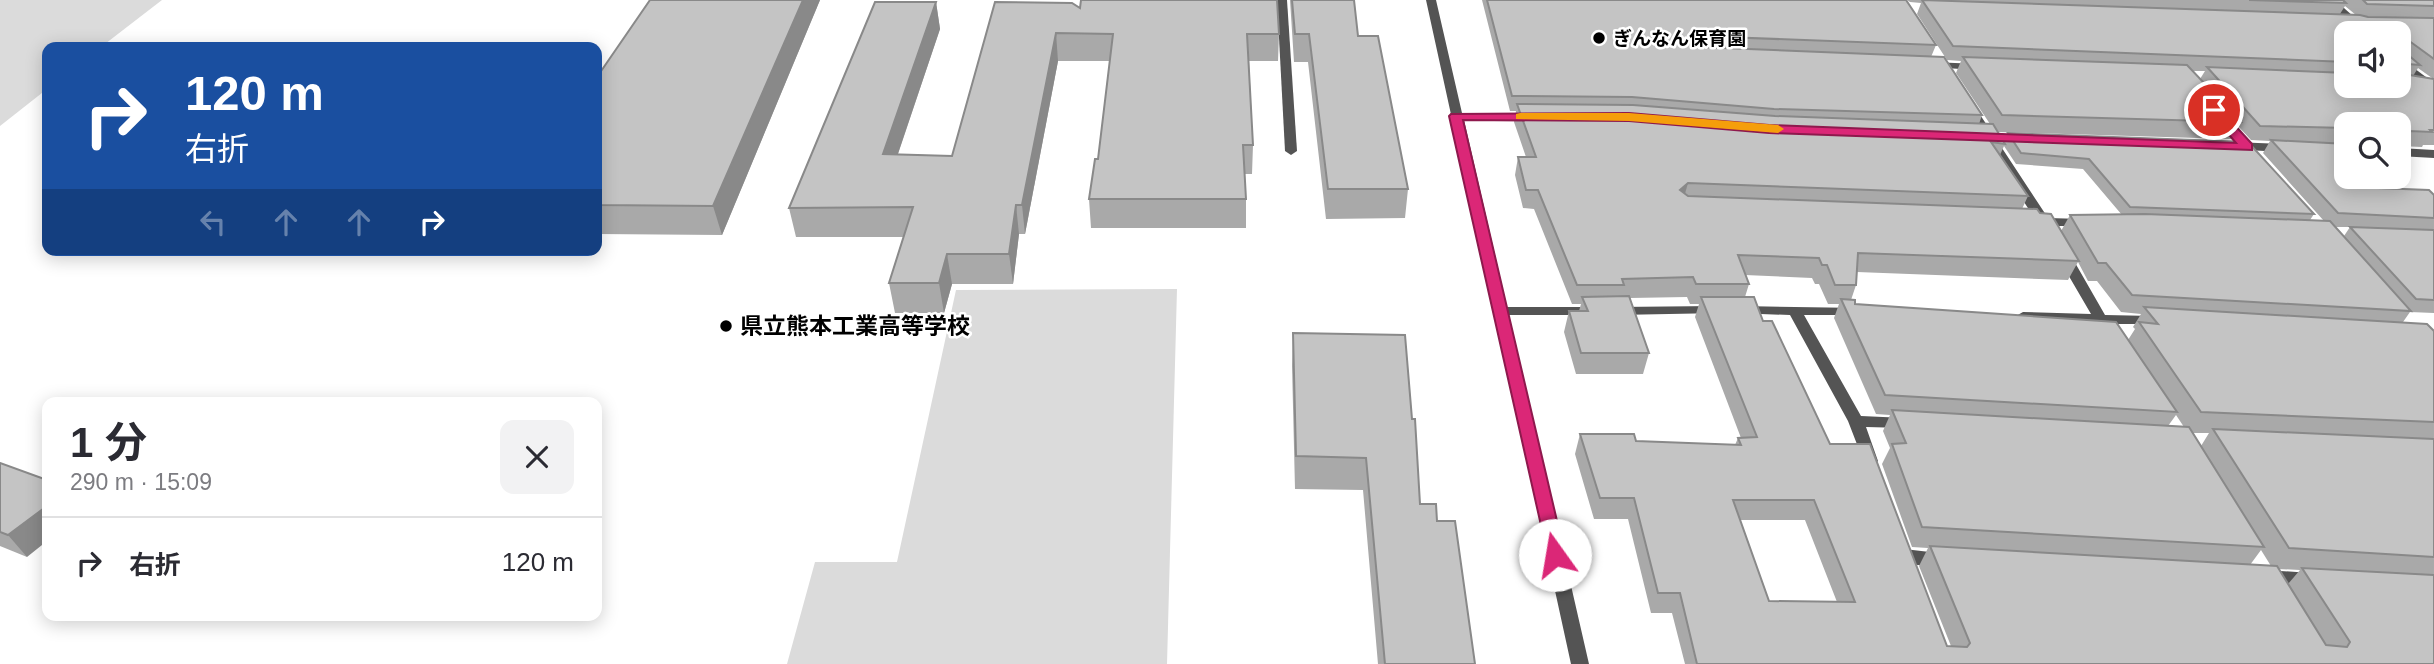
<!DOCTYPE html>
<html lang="ja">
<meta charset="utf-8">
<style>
:root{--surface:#fff;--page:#f2f2f3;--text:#2b2b33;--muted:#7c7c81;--line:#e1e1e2}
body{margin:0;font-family:Helvetica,"Noto Sans JP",sans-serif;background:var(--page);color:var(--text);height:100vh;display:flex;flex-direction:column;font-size:26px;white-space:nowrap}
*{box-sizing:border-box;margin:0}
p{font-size:23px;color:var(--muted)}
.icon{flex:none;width:38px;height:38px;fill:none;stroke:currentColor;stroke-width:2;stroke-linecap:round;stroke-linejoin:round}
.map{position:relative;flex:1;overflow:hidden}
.side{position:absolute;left:42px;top:397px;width:560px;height:224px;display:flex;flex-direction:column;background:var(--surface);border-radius:14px;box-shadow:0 4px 18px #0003}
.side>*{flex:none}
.banner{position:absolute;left:42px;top:42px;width:560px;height:214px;border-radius:14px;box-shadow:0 4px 18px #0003;background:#1a4fa0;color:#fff;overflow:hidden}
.fabs{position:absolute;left:2334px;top:21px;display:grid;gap:14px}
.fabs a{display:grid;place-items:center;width:77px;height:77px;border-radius:14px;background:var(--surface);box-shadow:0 4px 18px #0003;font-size:35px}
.pin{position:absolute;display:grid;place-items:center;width:60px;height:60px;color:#fff;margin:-30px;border:4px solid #fff;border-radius:50%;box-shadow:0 2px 7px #0007}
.me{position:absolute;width:77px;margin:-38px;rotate:347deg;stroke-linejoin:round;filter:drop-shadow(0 0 5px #0008)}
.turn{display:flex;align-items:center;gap:24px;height:147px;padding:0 28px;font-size:32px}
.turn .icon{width:91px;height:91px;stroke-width:2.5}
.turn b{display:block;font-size:49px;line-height:60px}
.lanes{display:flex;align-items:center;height:66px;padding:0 28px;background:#0003;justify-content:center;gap:35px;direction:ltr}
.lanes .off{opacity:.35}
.round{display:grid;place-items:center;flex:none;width:74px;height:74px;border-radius:14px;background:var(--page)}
.head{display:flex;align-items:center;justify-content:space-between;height:119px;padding:0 28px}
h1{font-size:42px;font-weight:700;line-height:52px}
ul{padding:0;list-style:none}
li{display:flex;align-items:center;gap:21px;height:91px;padding:0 28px;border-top:2px solid var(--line)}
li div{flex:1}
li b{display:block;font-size:26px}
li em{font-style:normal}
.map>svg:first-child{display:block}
</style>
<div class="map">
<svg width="2434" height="664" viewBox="0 0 2434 664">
<rect width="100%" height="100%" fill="#fff"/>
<g fill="#dbdbdb">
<polygon points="0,0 162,0 101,47 47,47 47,89 0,126"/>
<polygon points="1177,289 1167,664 787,664 815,562 897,562 956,290"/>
</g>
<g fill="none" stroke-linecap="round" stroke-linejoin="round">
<polygon fill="#545454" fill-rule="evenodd" points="1277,0 1287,0 1297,151 1291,155 1285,151"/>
<g fill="#545454" fill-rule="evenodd">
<polygon points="1426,0 1436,0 1462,113 1531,114 1537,117 1531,120 1464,120 1507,307 1597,307 1604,311 1597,315 1509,315 1589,664 1571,664"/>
<polygon points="2324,0 2335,0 2372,33 2361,33"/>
<polygon points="2399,57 2434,83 2434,92 2399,66"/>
<polygon points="1932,62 1978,64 1983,67 1978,70 1928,67 1927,65"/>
<polygon points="1969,104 1975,107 2048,218 2083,219 2087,220 2089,223 2087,226 2052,226 2046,229 2031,222 2035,219 1963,107"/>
<polygon points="2233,142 2283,144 2289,148 2283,152 2229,149 2227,146"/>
<polygon points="2399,148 2434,150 2434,158 2399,156"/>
<polygon points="2063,250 2070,254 2105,315 2153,316 2158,318 2160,321 2158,324 2111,324 2104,329 2099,327 2097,323 2018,319 2016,316 2023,312 2091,314 2056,254"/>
<polygon points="1716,306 1723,310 1721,313 1617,315 1610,311 1617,307"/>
<polygon points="1740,306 1861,308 1863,311 1856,315 1804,315 1861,416 1905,418 1910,419 1913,423 1910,427 1905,428 1866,427 1878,461 1875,465 1865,465 1848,421 1790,315 1735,313 1733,310"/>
<path d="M1904,549l43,5 2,5 -2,5c-13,4 -36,1 -49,-3l-2,-5 2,-5z"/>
<polygon points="2265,570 2311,573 2317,575 2319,580 2317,585 2311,587 2265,584 2259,582 2257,577 2259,572"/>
</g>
</g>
<g fill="#a9a9a9" fill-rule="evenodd">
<polygon points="650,0 820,0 722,235 597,234 597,77"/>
<polygon points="1290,0 1354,0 1358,36 1408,189 1405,218 1326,219 1308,62 1294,62"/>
<path d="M1482,0h96l358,45 -5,12 51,58 -3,9h11l-34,-51 5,-12 -14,-1 -30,-46 4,-11 -11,-1 -3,-2h527v145h-11l-1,2 -23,-1v-22h-52v19l5,44 82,8v118l-24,-1 -7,10 31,9v333h-749l-13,-51h-21l-23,-94h-34l-19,-65 5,-20 56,7 99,4 3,-7h3l-46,-121 4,-13h-9l-3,-7 -57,1 19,55 -6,21h-67l-12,-42 5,-21h10l2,-7h-9l-38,-95 -11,-1 -8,-33 3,-18h8l-12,-35 2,-11h-6zM2345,6l11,9 -16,-1zM2347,33l52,53h-52zM2418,68l14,10 -19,-2zM2192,71h13l-5,8zM2238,126l13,14 19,1 -7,12 61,68 -14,-1 4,-6 -306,-81 -4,9 -7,-10 234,7zM2004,146l12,18 67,5 39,46h-52l-9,16 -21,-18 -18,-4 6,-13 -28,-41zM2335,227h15l-6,9zM2078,262l10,19h9l24,31 20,2 -8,13 2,2 -7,11 -273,-36 -4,-4 5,-15 1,-13 211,8zM1745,275l67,3 3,6h4l9,20h11l-5,14 42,96 14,1 -7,16 7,17 -8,16 30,83 16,1 -9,18 32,80h-4l-117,-202 -67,-123 -18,-24 4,-13zM2176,415l8,12 -16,-1zM2192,433h17l-8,13zM1740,520h65l32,82 -68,-1zM2261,550l10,16 -21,-1zM2278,569l22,1 -12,14z"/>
<polygon points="936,2 940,29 898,154 952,156 995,2 1080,8 1279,34 1278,61 1249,61 1253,145 1252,174 1245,174 1246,199 1246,228 1091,228 1089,199 1098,159 1110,61 1058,61 1025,234 1019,234 1013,284 952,284 944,313 895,313 889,283 904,237 796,237 789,208"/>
<polygon points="1293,333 1412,419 1420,504 1437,521 1475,664 1378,664 1363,490 1295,489 1292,366"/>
<polygon points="0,463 27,557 0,546"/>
</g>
<g fill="#898989">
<polygon points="803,0 820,0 722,235 713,206"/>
<polygon points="936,2 940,29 888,183 883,154"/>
<polygon points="1056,33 1058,61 1025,234 1022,205"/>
<polygon points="1697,36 1693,50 1689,43"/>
<polygon points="1688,183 1683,201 1680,190"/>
<polygon points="1016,205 1019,234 1013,284 1009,254"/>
<polygon points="947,254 952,284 944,313 939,283"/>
<polygon points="47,506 47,541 27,557 8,535"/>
</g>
<g fill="#c4c4c4" stroke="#898989" stroke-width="2" fill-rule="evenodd">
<polygon points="650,0 803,0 713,206 597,205 597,77"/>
<polygon points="1081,0 1277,0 1279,34 1247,34 1253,145 1243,145 1246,199 1089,199 1095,159 1098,159 1113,34 1056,33 1022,205 1016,205 1009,254 947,254 939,283 889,283 913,207 789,208 875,2 936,2 883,154 952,156 995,2 1072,3 1080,8"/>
<polygon points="1292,0 1354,0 1358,36 1378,36 1408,189 1328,189 1309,34 1295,34"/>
<polygon points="1487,0 1906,0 1936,45 1697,36 1689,43 1697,47 1944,57 1982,115 1774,109 1632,97 1512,96"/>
<polygon points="1922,0 2360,15 2368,17 2434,18 2434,59 2408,40 2407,54 2420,65 2408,64 2402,71 2404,74 2434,79 2434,130 2430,130 2432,132 2409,131 2406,135 2399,135 2399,124 2347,124 2347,128 2260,126 2207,67 2347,73 2347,86 2399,86 2399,33 2347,33 2347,62 1953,46"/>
<polygon points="2249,0 2343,0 2346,3"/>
<polygon points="2363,0 2434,0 2434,6 2367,4"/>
<polygon points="1963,57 2187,65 2241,122 2002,115"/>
<polygon points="1517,104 1633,105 1775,116 1993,124 2005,144 1991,142 2028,196 1688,183 1680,190 1688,196 2037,209 2040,213 2051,214 2079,261 1858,253 1856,285 1835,285 1827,265 1822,265 1819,258 1738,255 1749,284 1696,284 1693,277 1622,279 1624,285 1577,285 1538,190 1526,190 1518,157 1536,157"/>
<polygon points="2008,133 2248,142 2314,214 2130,207 2089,159 2021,153"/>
<polygon points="2271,140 2347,144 2347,177 2352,177 2352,187 2429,190 2434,195 2434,218 2338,213"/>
<polygon points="2145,214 2330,221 2411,311 2132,295 2106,263 2098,263 2070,215"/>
<polygon points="2350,227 2434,230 2434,300 2416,299"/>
<polygon points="1629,296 1649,353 1581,353 1569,311 1588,311 1582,297"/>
<path d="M1701,297h53l9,24h9l58,123h40l77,202 20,1 3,-4 -40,-97 347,20 49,79 21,2 3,-5 -48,-74 132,7v89h-737l-17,-71h-22l-24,-95h-34l-20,-64h54l2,7 105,4 -3,-7 19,-1zM1733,500h81l41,102 -86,-1z"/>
<polygon points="1841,299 1855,300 1855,304 2116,322 2177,412 1885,395"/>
<polygon points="2144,307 2427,324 2434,331 2434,422 2201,412 2139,322 2158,324"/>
<polygon points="1293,333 1405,335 1412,419 1415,419 1420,504 1436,504 1437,521 1455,521 1475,664 1385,664 1366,458 1296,456"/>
<polygon points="1892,410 2189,427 2264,547 1922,527 1892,444 1906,443"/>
<polygon points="2213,429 2434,439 2434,557 2289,548"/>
<polygon points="0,463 47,480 47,506 8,535 0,532"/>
</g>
<polygon fill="#db2777" stroke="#8e194d" stroke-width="2" points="2214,107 2219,108 2252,144 2252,150 1769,133 1629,121 1463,120 1565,555 1562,561 1555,563 1549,561 1449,116 1451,114 1629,113 1769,125 2236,143 2208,110"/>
<polygon fill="#f59e0b" points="1520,113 1629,113 1778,125 1784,129 1778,133 1629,121 1516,119 1516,114"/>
<g fill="#000" stroke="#fff" stroke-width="2.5">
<circle cx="1599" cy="38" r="7"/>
<circle cx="726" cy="326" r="7"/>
</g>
<g text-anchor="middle" stroke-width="5" stroke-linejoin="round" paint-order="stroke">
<g font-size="19" font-weight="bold" fill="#000" stroke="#fff" text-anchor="start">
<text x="1613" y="45">ぎんなん保育園</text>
</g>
<g font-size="23" font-weight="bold" fill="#000" stroke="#fff" text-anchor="start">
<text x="740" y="334">県立熊本工業高等学校</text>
</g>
</g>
</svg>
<div class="fabs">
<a><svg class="icon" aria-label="sound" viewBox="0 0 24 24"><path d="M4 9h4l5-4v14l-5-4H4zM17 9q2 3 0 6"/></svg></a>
<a><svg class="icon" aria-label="search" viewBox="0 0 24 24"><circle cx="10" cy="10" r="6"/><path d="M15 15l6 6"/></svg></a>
</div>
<div class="pin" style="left:2214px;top:110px;background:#d93025"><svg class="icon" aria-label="arrive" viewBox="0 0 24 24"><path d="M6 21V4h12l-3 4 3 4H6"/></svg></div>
<svg class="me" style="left:1555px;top:555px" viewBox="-20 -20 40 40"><circle r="19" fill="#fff"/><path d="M0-13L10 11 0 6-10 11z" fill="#db2777"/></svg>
<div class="banner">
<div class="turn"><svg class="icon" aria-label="right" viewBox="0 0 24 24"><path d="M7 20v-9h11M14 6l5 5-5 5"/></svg><div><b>120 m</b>右折</div></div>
<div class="lanes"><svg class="icon off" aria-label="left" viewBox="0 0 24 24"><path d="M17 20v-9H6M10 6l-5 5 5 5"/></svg><svg class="icon off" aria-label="ahead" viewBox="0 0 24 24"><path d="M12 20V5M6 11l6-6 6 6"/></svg><svg class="icon off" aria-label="ahead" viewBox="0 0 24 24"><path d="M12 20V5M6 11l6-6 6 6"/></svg><svg class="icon" aria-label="right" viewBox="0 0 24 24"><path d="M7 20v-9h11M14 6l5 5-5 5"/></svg></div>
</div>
<section class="side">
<div class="head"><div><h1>1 分</h1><p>290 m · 15:09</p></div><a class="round"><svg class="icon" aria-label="close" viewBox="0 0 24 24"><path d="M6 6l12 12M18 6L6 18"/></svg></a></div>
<ul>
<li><svg class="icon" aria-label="right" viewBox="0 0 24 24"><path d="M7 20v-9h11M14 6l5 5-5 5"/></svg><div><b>右折</b></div><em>120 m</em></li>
</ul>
</section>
</div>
